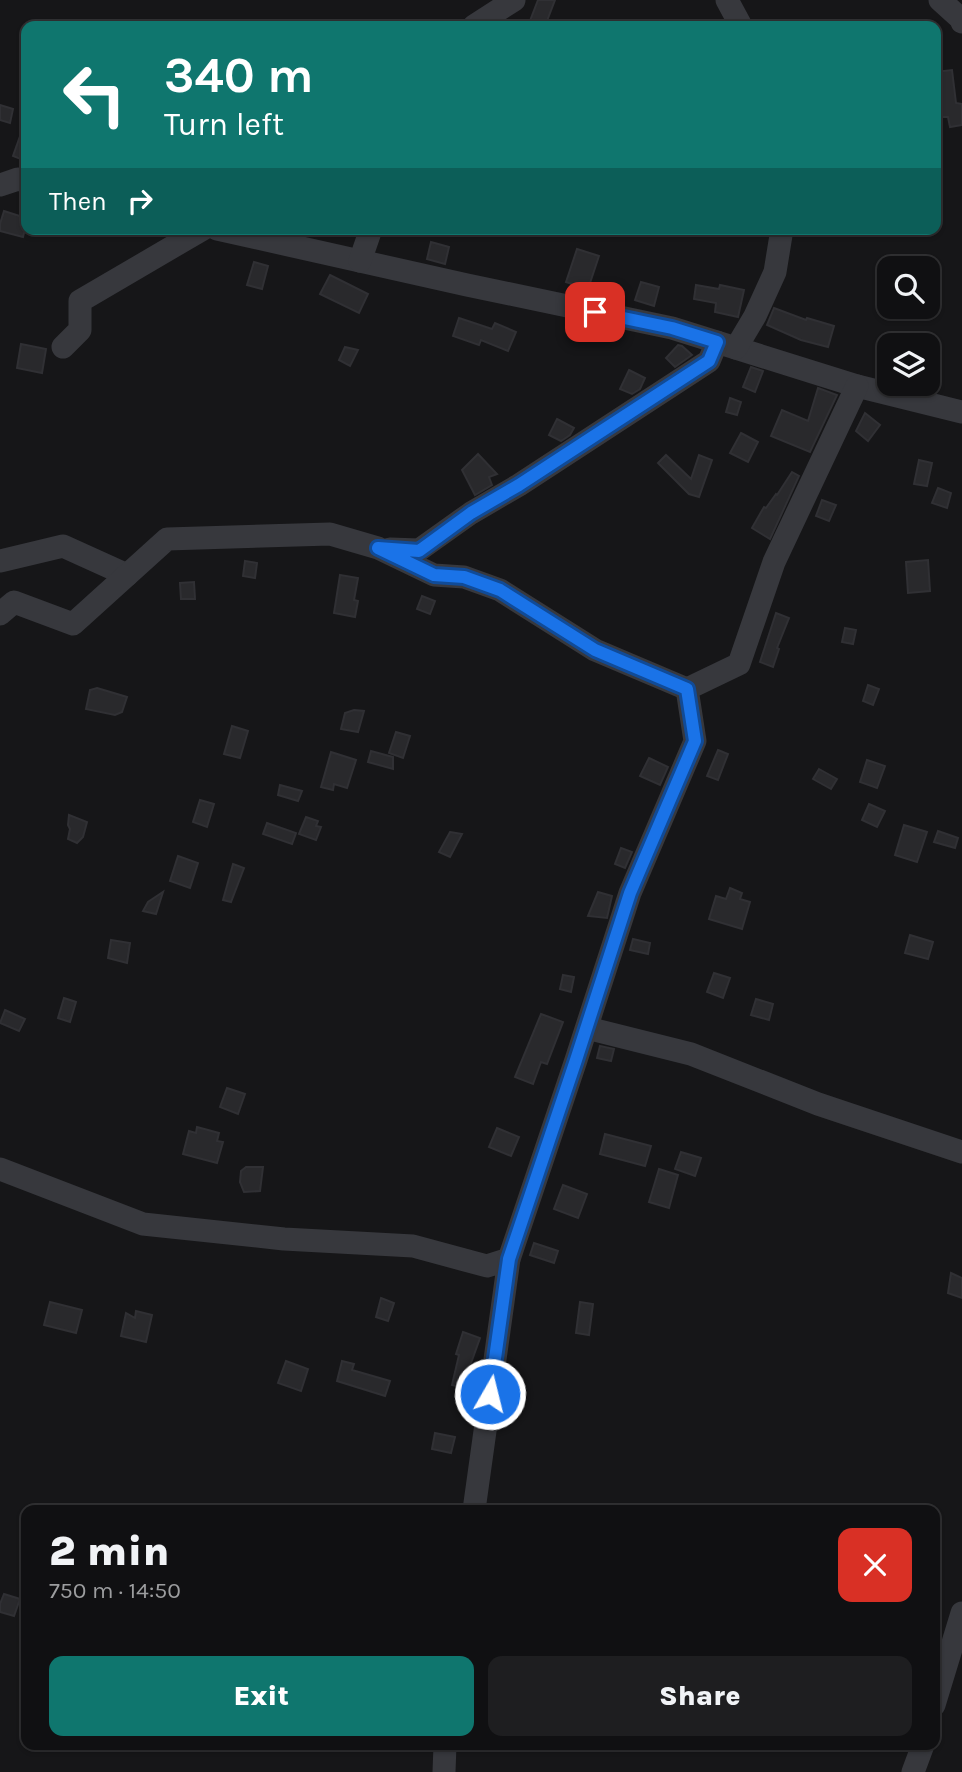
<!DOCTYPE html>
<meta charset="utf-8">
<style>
:root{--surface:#101012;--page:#1e1e20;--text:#f1f3f6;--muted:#9c9d9f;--line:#303032;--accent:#0f766e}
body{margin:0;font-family:Karla,sans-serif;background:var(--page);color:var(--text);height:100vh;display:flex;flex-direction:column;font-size:26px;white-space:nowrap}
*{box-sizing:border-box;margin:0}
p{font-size:23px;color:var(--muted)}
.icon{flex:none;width:38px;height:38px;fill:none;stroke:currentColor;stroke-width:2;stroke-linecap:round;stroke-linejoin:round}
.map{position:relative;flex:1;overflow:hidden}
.drawer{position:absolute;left:21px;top:1505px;width:919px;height:245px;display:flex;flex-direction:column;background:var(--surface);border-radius:14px;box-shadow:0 2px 5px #0004,0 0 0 2px var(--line)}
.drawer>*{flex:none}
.hud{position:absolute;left:21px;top:21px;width:920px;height:214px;border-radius:14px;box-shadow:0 2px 5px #0004,0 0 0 2px var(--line);background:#0f766e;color:#fff;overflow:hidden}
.controls{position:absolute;left:877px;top:256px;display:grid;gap:14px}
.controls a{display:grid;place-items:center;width:63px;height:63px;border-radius:14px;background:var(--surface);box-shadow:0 2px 5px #0004,0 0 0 2px var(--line);font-size:35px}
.pin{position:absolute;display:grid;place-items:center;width:60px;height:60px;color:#fff;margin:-30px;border-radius:14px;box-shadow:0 4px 10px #0006}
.me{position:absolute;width:77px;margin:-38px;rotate:8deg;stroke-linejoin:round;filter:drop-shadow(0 0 5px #0008)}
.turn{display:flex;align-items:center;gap:24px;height:147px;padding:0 28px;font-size:32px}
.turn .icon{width:91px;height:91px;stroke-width:2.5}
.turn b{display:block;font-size:49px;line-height:60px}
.then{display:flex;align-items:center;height:66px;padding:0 28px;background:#0003;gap:14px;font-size:26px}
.round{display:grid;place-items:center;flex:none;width:74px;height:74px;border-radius:14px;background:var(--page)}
.overview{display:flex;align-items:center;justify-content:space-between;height:119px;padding:0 28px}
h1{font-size:42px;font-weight:800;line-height:52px}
.cta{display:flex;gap:14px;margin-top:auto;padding:14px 28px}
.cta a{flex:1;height:80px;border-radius:14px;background:var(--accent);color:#fff;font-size:28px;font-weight:800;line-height:80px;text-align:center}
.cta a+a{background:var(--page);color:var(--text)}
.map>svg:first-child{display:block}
</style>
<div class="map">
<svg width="962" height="1772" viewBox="0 0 962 1772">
<rect width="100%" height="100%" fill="#161618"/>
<g fill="#29292c" stroke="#303034" stroke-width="2">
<polygon points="538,0 555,0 545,26 530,21"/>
<polygon points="952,70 956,103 962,104 962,125 950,127 948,117 936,117 936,72"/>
<polygon points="0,105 13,109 10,123 0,120"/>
<polygon points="24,125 26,125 26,161 13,156"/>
<polygon points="4,211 26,218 26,225 23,237 0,231 0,224"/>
<polygon points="431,242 449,247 445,264 427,259"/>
<polygon points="577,249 599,256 588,289 566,282"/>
<polygon points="254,262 268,266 262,289 247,285"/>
<polygon points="330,275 368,294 359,313 320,294"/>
<polygon points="641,282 659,287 654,306 635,300"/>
<polygon points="696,285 719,289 720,285 744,290 738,317 715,312 716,303 694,299"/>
<polygon points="774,308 806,320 807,318 834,326 828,347 801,340 767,325"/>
<polygon points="459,318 492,329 495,323 516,332 508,351 481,340 479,345 453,336"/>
<polygon points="21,344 46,349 42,373 17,368"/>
<polygon points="678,345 682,346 692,355 675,367 666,358"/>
<polygon points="345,347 358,350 350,366 339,360"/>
<polygon points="751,367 763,371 755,392 743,387"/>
<polygon points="629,370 645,378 640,389 632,394 620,389"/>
<polygon points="818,388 837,395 810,452 771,436 782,410 808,421"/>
<polygon points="730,398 741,402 737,415 726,412"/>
<polygon points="865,413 880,425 868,441 856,431"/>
<polygon points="557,419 574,428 570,435 561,441 549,435"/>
<polygon points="741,433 758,442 748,462 730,453"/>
<polygon points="478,454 497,474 489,477 492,485 475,495 462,470"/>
<polygon points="666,455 691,479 699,455 712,460 699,497 689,494 658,463"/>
<polygon points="919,460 932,463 927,486 914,484"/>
<polygon points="792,472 799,476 770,539 752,528 764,507 766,508 776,494 777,495"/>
<polygon points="938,488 951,493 947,508 932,503"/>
<polygon points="822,500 836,505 829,521 816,516"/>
<polygon points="928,560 930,591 908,593 906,562"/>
<polygon points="245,561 257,563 255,578 243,576"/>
<polygon points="340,575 358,578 354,600 358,601 355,617 334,613"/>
<polygon points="194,582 195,599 181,599 180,583"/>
<polygon points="422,596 435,601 430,614 417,609"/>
<polygon points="776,613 789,618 777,648 779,649 773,667 760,662"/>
<polygon points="845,628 856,630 853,644 842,642"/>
<polygon points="868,685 879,689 873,705 863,701"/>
<polygon points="97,688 127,697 122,712 115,715 86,709 90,690"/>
<polygon points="354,710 364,711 358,732 341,729 345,713"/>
<polygon points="232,726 248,731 240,758 224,754"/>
<polygon points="396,732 410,736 403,758 389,753"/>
<polygon points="718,750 728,754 718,780 707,776"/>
<polygon points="371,751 393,757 393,769 368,762"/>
<polygon points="331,752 356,760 347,788 334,784 333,790 321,787"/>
<polygon points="649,758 668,767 660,785 640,776"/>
<polygon points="867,760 885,766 877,788 860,782"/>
<polygon points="819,769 837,779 831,789 813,779"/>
<polygon points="280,785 302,791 298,801 278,795"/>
<polygon points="200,800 214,804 207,827 193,822"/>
<polygon points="869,804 885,811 877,827 862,820"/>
<polygon points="69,815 87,822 83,837 77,843 68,839 70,829 68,825"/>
<polygon points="306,817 318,821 316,826 321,827 316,840 299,834"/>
<polygon points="267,823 296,833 292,844 263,834"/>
<polygon points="904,825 927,832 917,862 895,855"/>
<polygon points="938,831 958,838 955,848 934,842"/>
<polygon points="450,832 462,834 450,857 439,852"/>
<polygon points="621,848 632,852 625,868 615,864"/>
<polygon points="178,856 198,863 190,888 170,881"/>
<polygon points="233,864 244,868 231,902 223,900"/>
<polygon points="730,888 742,893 740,899 750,902 742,929 709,919 716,896 726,899"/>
<polygon points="163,892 156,914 143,911 148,902"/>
<polygon points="598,892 612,896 607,918 588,916"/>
<polygon points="910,935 933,942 928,959 905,953"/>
<polygon points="633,939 650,943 648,954 630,950"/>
<polygon points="111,940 130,943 127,963 108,958"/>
<polygon points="714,973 730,978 723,998 707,992"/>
<polygon points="563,975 574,977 571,992 560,989"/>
<polygon points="64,998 76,1002 70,1022 58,1018"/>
<polygon points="756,999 773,1004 769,1020 751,1015"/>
<polygon points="5,1010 25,1019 19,1031 0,1023"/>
<polygon points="541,1014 563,1022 547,1064 541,1062 533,1084 515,1077"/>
<polygon points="600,1046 614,1049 611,1061 597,1058"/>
<polygon points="227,1088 245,1094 238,1114 220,1107"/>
<polygon points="197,1127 219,1133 217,1141 223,1142 217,1163 183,1154 189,1131 196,1133"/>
<polygon points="497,1128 519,1137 511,1156 489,1147"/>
<polygon points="605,1134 651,1146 645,1166 600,1154"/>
<polygon points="681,1152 701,1158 695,1176 675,1169"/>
<polygon points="246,1167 263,1167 260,1191 244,1192 240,1182 241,1171"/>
<polygon points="659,1169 678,1175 669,1208 649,1202"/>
<polygon points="563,1185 587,1194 578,1218 554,1209"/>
<polygon points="534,1243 558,1251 554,1263 530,1255"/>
<polygon points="951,1273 962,1278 962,1298 948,1293"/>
<polygon points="381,1298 394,1303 388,1321 376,1317"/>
<polygon points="50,1302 82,1310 76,1333 44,1325"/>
<polygon points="580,1302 593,1304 589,1335 576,1333"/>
<polygon points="136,1311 152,1315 146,1342 121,1336 126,1313 135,1318"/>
<polygon points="463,1332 480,1338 470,1366 475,1367 470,1389 452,1385 459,1355 456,1354"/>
<polygon points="286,1361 308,1369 301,1391 278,1383"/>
<polygon points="342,1361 354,1364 352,1370 390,1381 385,1396 337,1381"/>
<polygon points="435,1433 455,1437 451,1453 432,1449"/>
<polygon points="4,1594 20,1599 14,1616 0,1612 0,1604"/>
</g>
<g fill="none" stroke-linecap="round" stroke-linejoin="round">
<g stroke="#37383d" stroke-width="23">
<polyline points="727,0 741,26"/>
<polyline points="940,0 961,19 962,22"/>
<polyline points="474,26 514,0"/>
<polyline points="0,185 18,179 26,181"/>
<polyline points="217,229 467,285 672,328 857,386 962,412"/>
<polyline points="360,261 371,229"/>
<polyline points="63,347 80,330 80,301 203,229"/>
<polyline points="736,348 755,316 775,272 782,229"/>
<polyline points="390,549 419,550 471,513 519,485 709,361 717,342"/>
<polyline points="0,561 63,546 127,575"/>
<polyline points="0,614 14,602 73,624 167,539 330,534 378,548 434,575 464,577 500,590 595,650 687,689"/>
<polyline points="587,1028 691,1054 818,1104 962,1152"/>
<polyline points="0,1169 143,1224 284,1239 413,1246 487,1266 509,1259 474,1510"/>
<polyline points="509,1259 576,1060 630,893 695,741 687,689 739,664 774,562 857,386"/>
<polyline points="934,1705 962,1613"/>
<polyline points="444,1772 445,1745"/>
<polyline points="913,1772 923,1745"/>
</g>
</g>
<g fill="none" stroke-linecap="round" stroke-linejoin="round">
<defs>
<polyline id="route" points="490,1394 509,1259 576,1060 630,893 695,741 687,689 595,650 500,590 464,577 434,575 378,548 419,551 471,513 519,485 709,361 717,342 672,328 595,312"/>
</defs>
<use href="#route" stroke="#114b97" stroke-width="18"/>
<use href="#route" stroke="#1a73e8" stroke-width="12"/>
</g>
</svg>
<div class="controls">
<a><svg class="icon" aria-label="search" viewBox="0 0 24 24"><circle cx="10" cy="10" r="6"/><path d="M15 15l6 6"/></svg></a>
<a><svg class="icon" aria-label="layers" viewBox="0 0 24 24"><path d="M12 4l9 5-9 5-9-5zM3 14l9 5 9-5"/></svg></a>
</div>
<div class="pin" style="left:595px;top:312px;background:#d93025"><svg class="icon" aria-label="arrive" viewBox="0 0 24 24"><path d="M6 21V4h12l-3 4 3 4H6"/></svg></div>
<svg class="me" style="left:490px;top:1394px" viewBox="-20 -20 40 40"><circle r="17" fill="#1a73e8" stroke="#fff" stroke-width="3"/><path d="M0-11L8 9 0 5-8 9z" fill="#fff"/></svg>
<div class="hud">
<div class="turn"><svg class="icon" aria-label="left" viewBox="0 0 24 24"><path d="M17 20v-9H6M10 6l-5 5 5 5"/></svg><div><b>340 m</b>Turn left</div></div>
<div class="then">Then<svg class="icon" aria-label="right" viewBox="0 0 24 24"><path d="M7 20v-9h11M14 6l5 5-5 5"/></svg></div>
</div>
<section class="drawer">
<div class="overview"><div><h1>2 min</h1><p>750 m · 14:50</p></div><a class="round" style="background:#d93025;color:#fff"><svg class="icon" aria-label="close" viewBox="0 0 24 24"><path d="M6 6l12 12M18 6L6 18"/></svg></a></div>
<div class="cta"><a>Exit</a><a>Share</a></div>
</section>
</div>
